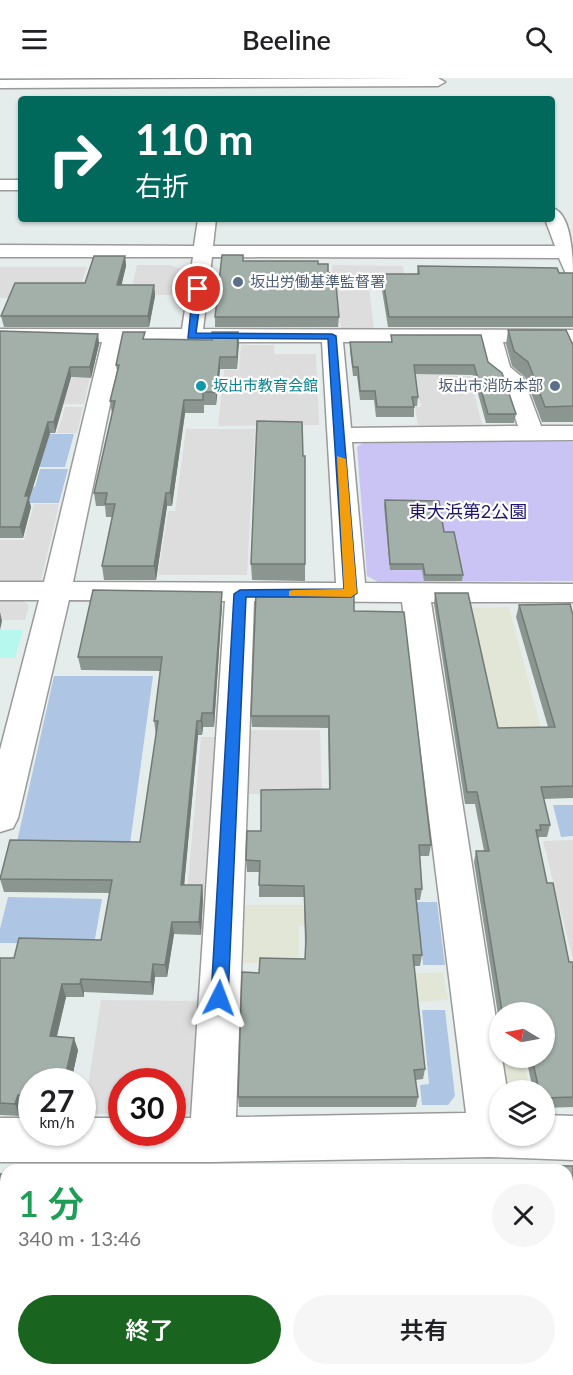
<!DOCTYPE html>
<html lang="ja">
<meta charset="utf-8">
<style>
:root{--surface:#fff;--page:#f6f6f6;--text:#202124;--muted:#757577;--accent:#19651f}
body{margin:0;font-family:Lato,"Noto Sans JP",sans-serif;background:var(--page);color:var(--text);height:100vh;display:flex;flex-direction:column;font-size:22px;white-space:nowrap}
*{box-sizing:border-box;margin:0}
p{font-size:20px;color:var(--muted)}
.icon{flex:none;width:33px;height:33px;fill:none;stroke:currentColor;stroke-width:2;stroke-linecap:round;stroke-linejoin:round}
.map{position:relative;flex:1;overflow:hidden}
.side{position:absolute;left:0px;top:1086px;width:573px;height:212px;display:flex;flex-direction:column;background:var(--surface);border-radius:18px 18px 0 0;box-shadow:0 2px 4px #0004}
.side>*{flex:none}
.hud{position:absolute;left:18px;top:18px;width:537px;height:126px;border-radius:6px;box-shadow:0 2px 4px #0004;background:#00695c;color:#fff;overflow:hidden}
.needle{width:39px;rotate:280deg}
.buttons{position:absolute;left:489px;top:924px;display:grid;gap:12px}
.buttons a{display:grid;place-items:center;width:66px;height:66px;border-radius:50%;background:var(--surface);box-shadow:0 2px 4px #0004;font-size:30px}
.speed{position:absolute;left:18px;top:990px;display:flex;gap:12px;font-size:30px;font-weight:700;text-align:center}
.speed>*{display:grid;place-content:center;width:78px;height:78px;border-radius:50%;background:var(--surface);box-shadow:0 2px 4px #0004;line-height:1}
.speed small{font-size:15px;font-weight:400}
.speed .limit{border:9px solid #d22;background:#fff;color:#111}
.pin{position:absolute;display:grid;place-items:center;width:51px;height:51px;color:#fff;margin:-26px;border:3px solid #fff;border-radius:50%;box-shadow:0 2px 6px #0007}
.me{position:absolute;width:66px;margin:-33px;rotate:3deg;stroke-linejoin:round;filter:drop-shadow(0 0 4px #0008)}
.turn{display:flex;align-items:center;gap:21px;height:126px;padding:0 18px;font-size:27px}
.turn .icon{width:78px;height:78px;stroke-width:2.5}
.turn b{display:block;font-size:42px;line-height:51px}
.round{display:grid;place-items:center;flex:none;width:63px;height:63px;border-radius:32px;background:var(--page)}
.head{display:flex;align-items:center;justify-content:space-between;height:102px;padding:0 18px}
h1{font-size:36px;font-weight:600;line-height:45px;color:#1e9e55}
.action{display:flex;gap:12px;margin-top:auto;padding:12px 18px}
.action a{flex:1;height:69px;border-radius:36px;background:var(--accent);color:#fff;font-size:24px;font-weight:600;line-height:69px;text-align:center}
.action a+a{background:var(--page);color:var(--text)}
header{display:flex;justify-content:space-between;align-items:center;height:78px;padding:0 18px;background:var(--surface);font-size:27px;font-weight:600}
.map>svg:first-child{display:block}
</style>
<header><svg class="icon" aria-label="menu" viewBox="0 0 24 24"><path d="M4 6h16M4 12h16M4 18h16"/></svg>Beeline<svg class="icon" aria-label="search" viewBox="0 0 24 24"><circle cx="10" cy="10" r="6"/><path d="M15 15l6 6"/></svg></header>
<div class="map">
<svg width="573" height="1297" viewBox="0 0 573 1297">
<rect width="100%" height="100%" fill="#e4edeb"/>
<g fill="#e2e6d6">
<polygon points="509,529 543,658 499,659 487,604 442,605 441,596 457,596 470,530"/>
<polygon points="243,827 334,827 336,848 299,848 299,885 241,885"/>
<polygon points="443,894 448,922 409,924 405,896"/>
<polygon points="524,981 530,1012 503,1012 498,982"/>
</g>
<g fill="#aec6e3">
<polygon points="38,356 74,356 65,389 37,389"/>
<polygon points="40,391 68,391 59,425 16,425 29,409 35,409"/>
<polygon points="54,598 153,598 129,773 15,773"/>
<polygon points="553,727 573,727 573,758 561,759"/>
<polygon points="8,819 102,821 94,866 0,865 0,851"/>
<polygon points="400,824 437,824 445,887 423,887 419,844"/>
<polygon points="422,932 445,932 455,1018 448,1027 422,1027 420,1007 429,1006"/>
</g>
<polygon fill="#b7f8ee" points="0,552 23,552 15,580 0,580"/>
<polygon fill="#cac4f4" points="364,364 573,364 573,503 378,504 367,498 357,369"/>
<g fill="#ddd">
<polygon points="137,187 170,187 181,191 176,217 130,217"/>
<polygon points="332,187 403,188 405,204 332,203"/>
<polygon points="0,189 87,189 78,215 11,220 0,220"/>
<polygon points="337,210 369,210 374,251 341,251"/>
<polygon points="435,265 442,298 470,298 482,347 418,347 415,329 421,329 420,322 413,321 407,283"/>
<polygon points="241,267 274,267 274,276 316,276 319,347 218,348 224,292 239,292"/>
<polygon points="60,300 90,300 84,326 52,326"/>
<polygon points="65,329 83,329 77,355 57,355"/>
<polygon points="186,351 255,351 247,497 158,497 168,433 175,433"/>
<polygon points="34,426 59,426 41,503 0,504 0,462 24,462"/>
<polygon points="0,523 24,523 29,528 25,542 0,542"/>
<polygon points="250,652 320,652 322,716 248,716"/>
<polygon points="201,659 217,659 206,815 187,815"/>
<polygon points="573,762 573,882 543,763"/>
<polygon points="101,922 198,923 190,1036 173,1036 172,1004 122,1004 121,1036 84,1036"/>
<polygon points="567,1282 573,1282 573,1297 375,1297 374,1292 567,1292"/>
<polygon points="117,1292 221,1292 220,1297 117,1297"/>
<rect x="227" y="1292" width="142" height="5"/>
</g>
<g fill="none" stroke-linecap="round" stroke-linejoin="round">
<defs>
<g id="minor">
<polygon points="415,0 438,0 445,4 438,8 0,10 0,2"/>
<rect x="0" y="102" width="21" height="10"/>
<path d="M552,130c20,5 21,51 21,68l-7,-2 -7,-16 -347,-1 -9,72 370,1v12h-70l7,25 13,11 18,48h32v14l-221,2 13,141 208,1v18h-142l76,488h-7v46h44v-21l29,1v44l-82,-3 -279,5h-212v-44h32v14h50v-14h40v14h50v-14h19l34,-517 -156,-1 -51,218 -5,10 -13,4v-82l39,-150h-39v-18h44l58,-240 -102,-1v-12h182l11,-72h-193v-12l194,1 4,-27h18l-3,27h342l-10,-27h7zM123,264h199l14,241 -263,-1zM343,264h138l8,28 13,11 16,45 -167,2zM254,523l148,1 64,511 -230,4z"/>
</g>
</defs>
<use href="#minor" stroke="#9a9a9a" stroke-width="3"/>
<use href="#minor" fill="#fff" fill-rule="evenodd"/>
</g>
<g fill="#8c9691">
<polygon points="125,178 126,188 121,207 154,207 155,218 149,249 4,249 1,238 85,205"/>
<polygon points="243,183 318,186 328,195 339,239 338,249 215,249 215,239"/>
<polygon points="418,188 573,195 573,249 388,249 381,206 382,196 417,196"/>
<polygon points="508,252 573,267 573,344 542,344 525,299 512,288 506,266"/>
<polygon points="0,253 98,256 99,266 91,300 71,299 55,355 50,355 29,422 31,429 23,460 0,460"/>
<polygon points="238,254 237,291 220,291 216,327 204,327 204,335 185,335 172,428 167,428 156,502 104,502 102,488 112,439 106,439 105,428 96,428 94,415 112,336 110,323 117,293 116,287 145,261 212,262"/>
<polygon points="391,257 488,284 516,336 514,345 486,345 473,297 415,296 418,319 417,328 414,328 414,339 376,339 374,322 360,322 357,298 353,298 350,273 350,264 391,264"/>
<polygon points="303,378 305,378 305,503 252,502 251,486"/>
<polygon points="385,422 444,454 463,497 462,503 424,503 422,492 390,492 384,428"/>
<polygon points="222,514 222,527 214,649 203,649 202,657 198,657 184,807 202,807 203,820 201,857 174,856 167,899 155,899 153,917 84,914 84,919 66,919 57,958 78,972 71,1004 32,1004 32,1029 22,1028 20,1038 0,1037 0,880 14,880 101,862 110,815 4,814 0,801 140,764 156,657 154,643 160,593 81,592 78,579"/>
<polygon points="435,515 498,650 548,649 516,539 519,527 573,537 573,720 543,721 550,747 547,759 539,759 538,762 547,805 569,884 573,884 573,1029 544,1030 544,1012 533,1012 526,980 523,980 544,980 544,934 500,934 500,943 499,943 474,784 476,773 484,773 475,726 465,726 434,526"/>
<polygon points="354,533 431,767 429,778 420,778 422,811 420,822 417,822 422,877 420,888 414,888 425,991 423,1001 416,1002 418,1019 416,1029 239,1029 238,1019 259,895 305,881 305,869 304,819 259,819 259,794 247,794 246,782 261,753 329,711 328,650 252,649 251,638"/>
<polygon points="425,1087 573,1088 573,1263 567,1263 567,1092 424,1092"/>
</g>
<g fill="#727a76">
<polygon points="125,178 126,188 119,218 117,207"/>
<polygon points="154,207 155,218 149,249 148,238"/>
<polygon points="238,254 239,266 237,291 237,279"/>
<polygon points="98,256 99,266 91,300 90,289"/>
<polygon points="220,279 220,291 216,327 216,314"/>
<polygon points="70,289 71,299 55,355 54,344"/>
<polygon points="184,322 185,335 172,428 170,415"/>
<polygon points="48,344 50,355 29,422 31,429 23,460 20,449 25,418"/>
<polygon points="166,415 167,428 156,502 154,488"/>
<polygon points="222,514 222,527 214,649 213,635"/>
<polygon points="0,534 2,543 0,552"/>
<polygon points="202,635 203,649 202,657 201,643"/>
<polygon points="197,643 198,657 183,820 181,807"/>
<polygon points="202,807 203,820 201,857 199,844"/>
<polygon points="172,844 174,856 167,899 165,887"/>
<polygon points="153,886 155,899 153,917 151,904"/>
<polygon points="81,901 84,914 84,919 80,906"/>
<polygon points="62,906 66,919 54,970 50,958"/>
<polygon points="74,960 78,972 71,1004 64,1004"/>
<polygon points="18,1017 22,1028 20,1038 15,1026"/>
<polygon points="104,1292 108,1292 110,1295 109,1297 104,1297"/>
</g>
<g fill="#a3afa9" stroke="#727a76" stroke-width="1.5">
<polygon points="222,177 243,177 243,183 318,183 318,186 328,186 328,195 335,195 339,239 215,239"/>
<polygon points="94,178 125,178 117,207 154,207 148,238 1,238 15,205 85,205"/>
<polygon points="418,188 557,190 559,195 573,195 573,239 389,239 382,196 419,196"/>
<polygon points="508,252 566,252 573,267 573,328 545,329 528,284 514,273"/>
<polygon points="0,253 98,256 90,289 70,289 54,344 48,344 25,418 29,418 20,449 0,449"/>
<polygon points="123,254 145,254 143,261 212,262 212,254 238,254 237,279 220,279 216,314 203,314 203,322 184,322 170,415 166,415 154,488 102,488 115,426 105,426 107,415 94,415 115,323 110,323 119,287 116,287"/>
<polygon points="391,257 481,257 488,284 502,295 516,336 488,336 474,287 414,287 418,319 412,319 414,329 377,329 375,313 360,313 358,289 353,289 350,264 392,264"/>
<polygon points="257,343 302,344 303,378 305,378 305,486 251,486"/>
<polygon points="385,422 439,423 444,454 454,454 463,497 425,497 423,486 390,486"/>
<polygon points="93,512 222,514 213,635 202,635 201,643 197,643 181,807 202,807 199,844 172,844 165,887 153,886 151,904 81,901 80,906 62,906 50,958 74,960 64,1004 32,1004 32,1018 18,1017 15,1026 0,1025 0,880 14,880 19,860 101,862 112,802 0,801 10,762 140,764 158,643 154,643 162,579 78,579"/>
<polygon points="256,514 354,515 354,533 404,534 431,767 419,767 422,811 415,811 422,877 413,877 425,991 414,992 418,1019 238,1019 242,894 259,895 260,880 305,881 306,860 304,808 259,807 260,783 246,782 247,753 261,753 261,712 330,711 329,638 251,638"/>
<polygon points="435,515 468,515 498,650 555,649 519,527 570,526 573,537 573,708 541,709 550,747 540,747 541,752 536,752 547,805 553,805 569,884 573,884 573,1019 544,1020 544,1012 539,1012 532,980 544,980 544,934 520,934 520,933 502,933 476,773 489,773 477,714 467,714"/>
<polygon points="240,1087 361,1088 361,1092 240,1092"/>
<polygon points="425,1087 573,1088 573,1253 567,1252 567,1092 425,1092"/>
<polygon points="0,1096 6,1096 6,1292 104,1292 104,1297 0,1297"/>
</g>
<polygon fill="#1a73e8" stroke="#114b97" stroke-width="1.5" points="198,209 202,211 196,255 332,256 336,258 357,515 351,519 246,519 228,920 225,925 219,927 213,925 211,920 234,516 240,512 344,511 328,261 188,260 193,211"/>
<polygon fill="#f59e0b" points="337,378 346,381 357,515 351,519 289,518 289,513 293,512 344,511"/>
<g fill="#5c6f8a" stroke="#fff" stroke-width="2">
<circle cx="238" cy="204" r="6"/>
<circle cx="555" cy="308" r="6"/>
</g>
<circle fill="#0f9aa8" stroke="#fff" stroke-width="2" cx="201" cy="308" r="6"/>
<g text-anchor="middle" stroke-width="4.5" stroke-linejoin="round" paint-order="stroke">
<g font-size="15" fill="#4e5e75" stroke="#fff" text-anchor="start">
<text x="250" y="209">坂出労働基準監督署</text>
<text x="543" y="313" text-anchor="end">坂出市消防本部</text>
</g>
<g font-size="15" fill="#0d838f" stroke="#fff" text-anchor="start">
<text x="213" y="313">坂出市教育会館</text>
</g>
<g font-size="18" fill="#201571" stroke="#fff">
<text x="468" y="440">東大浜第2公園</text>
</g>
</g>
</svg>
<div class="buttons">
<a><svg class="needle" viewBox="-14 -14 28 28"><path d="M0-13l5 13h-10z" fill="#e53935"/><path d="M0 13l5-13h-10z" fill="#757577"/></svg></a>
<a><svg class="icon" aria-label="layers" viewBox="0 0 24 24"><path d="M12 4l9 5-9 5-9-5zM3 14l9 5 9-5"/></svg></a>
</div>
<div class="speed"><div>27<small>km/h</small></div><div class="limit">30</div></div>
<div class="pin" style="left:198px;top:211px;background:#d93025"><svg class="icon" aria-label="arrive" viewBox="0 0 24 24"><path d="M6 21V4h12l-3 4 3 4H6"/></svg></div>
<svg class="me" style="left:219px;top:920px" viewBox="-20 -20 40 40"><path d="M0-17L14 15 0 8-14 15z" fill="#1a73e8" stroke="#fff" stroke-width="4"/></svg>
<div class="hud">
<div class="turn"><svg class="icon" aria-label="right" viewBox="0 0 24 24"><path d="M7 20v-9h11M14 6l5 5-5 5"/></svg><div><b>110 m</b>右折</div></div>
</div>
<section class="side">
<div class="head"><div><h1>1 分</h1><p>340 m · 13:46</p></div><a class="round"><svg class="icon" aria-label="close" viewBox="0 0 24 24"><path d="M6 6l12 12M18 6L6 18"/></svg></a></div>
<div class="action"><a>終了</a><a>共有</a></div>
</section>
</div>
